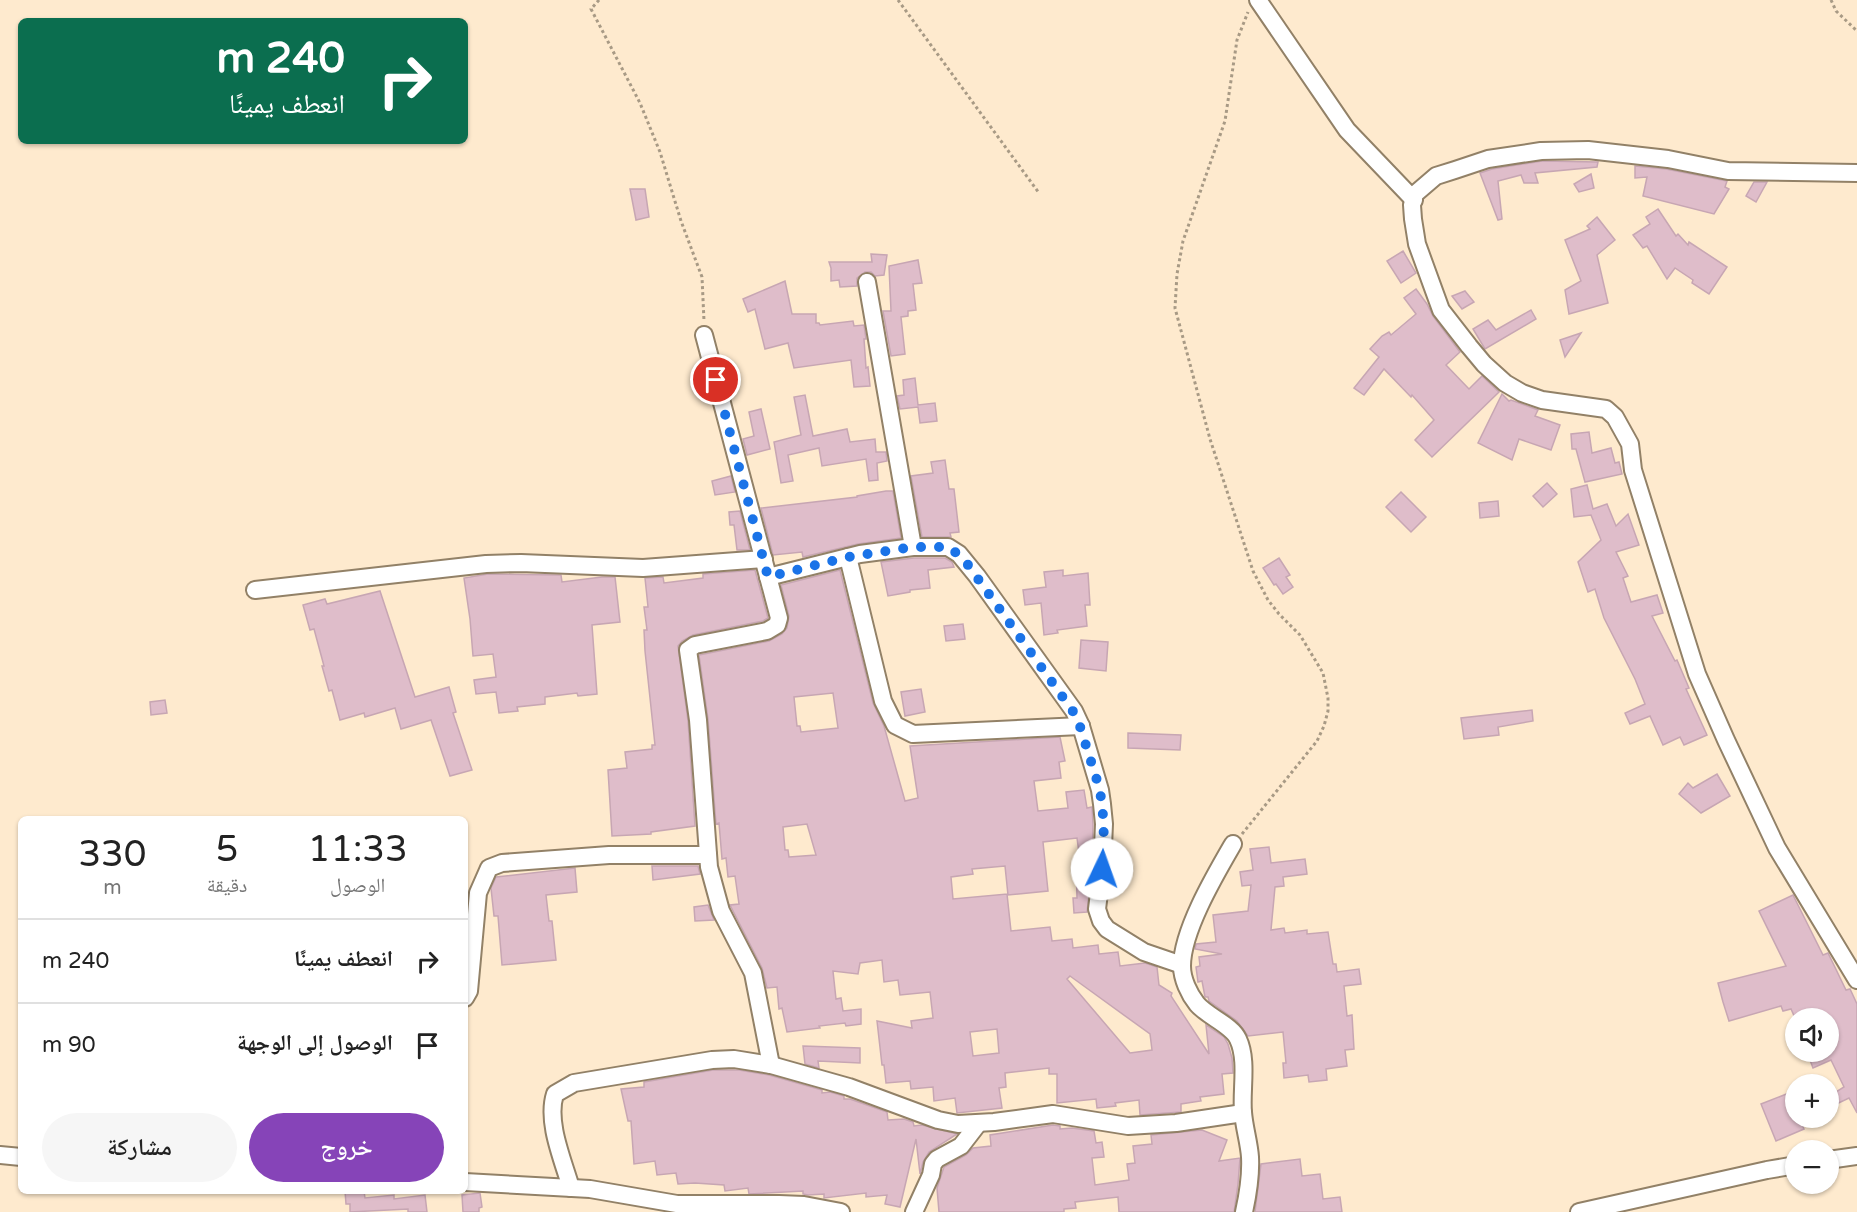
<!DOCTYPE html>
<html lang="ar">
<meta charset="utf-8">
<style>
:root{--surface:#fff;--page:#f6f6f6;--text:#222;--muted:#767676;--line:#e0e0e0;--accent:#8644b8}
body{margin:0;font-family:"Varela Round","Noto Naskh Arabic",sans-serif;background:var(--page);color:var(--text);direction:rtl;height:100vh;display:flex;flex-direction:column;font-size:22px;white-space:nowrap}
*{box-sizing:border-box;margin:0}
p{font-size:20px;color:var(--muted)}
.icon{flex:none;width:33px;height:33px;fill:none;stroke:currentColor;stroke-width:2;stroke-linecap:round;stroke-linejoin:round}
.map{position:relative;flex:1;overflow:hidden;direction:ltr}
.drawer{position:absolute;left:18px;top:816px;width:450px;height:378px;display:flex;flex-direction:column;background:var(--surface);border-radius:9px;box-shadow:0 2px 4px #0004;direction:rtl}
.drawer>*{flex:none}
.guide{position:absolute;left:18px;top:18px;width:450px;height:126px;border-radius:9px;box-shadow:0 2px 4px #0004;direction:rtl;background:#0b6e4f;color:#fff;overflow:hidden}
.tools{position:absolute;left:1785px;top:1008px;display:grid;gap:12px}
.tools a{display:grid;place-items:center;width:54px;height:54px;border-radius:50%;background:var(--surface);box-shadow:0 2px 4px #0004;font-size:30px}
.pin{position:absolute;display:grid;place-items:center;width:51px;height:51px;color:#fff;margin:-26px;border:3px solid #fff;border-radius:50%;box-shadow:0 2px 6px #0007}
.me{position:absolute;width:66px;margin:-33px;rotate:3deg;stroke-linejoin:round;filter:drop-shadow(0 0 4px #0008)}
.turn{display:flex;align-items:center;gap:21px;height:126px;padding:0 24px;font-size:27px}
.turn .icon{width:78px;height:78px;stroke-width:2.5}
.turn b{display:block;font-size:42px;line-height:51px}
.eta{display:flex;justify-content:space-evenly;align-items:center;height:102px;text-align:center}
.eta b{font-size:36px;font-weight:600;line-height:42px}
.primary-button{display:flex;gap:12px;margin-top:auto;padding:12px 24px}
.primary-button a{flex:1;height:69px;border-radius:36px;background:var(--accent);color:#fff;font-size:24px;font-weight:600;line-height:69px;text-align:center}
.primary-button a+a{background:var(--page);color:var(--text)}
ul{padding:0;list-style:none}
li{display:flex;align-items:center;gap:18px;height:84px;padding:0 24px;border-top:2px solid var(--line)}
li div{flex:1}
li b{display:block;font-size:22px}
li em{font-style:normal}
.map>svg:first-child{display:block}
</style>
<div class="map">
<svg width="1857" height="1212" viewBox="0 0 1857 1212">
<rect width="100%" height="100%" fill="#feeace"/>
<g fill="#dfbdca" stroke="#c7a6b3" stroke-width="1.5" fill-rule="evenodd">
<polygon points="1542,161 1598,162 1597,167 1535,173 1538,183 1524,183 1521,175 1498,181 1502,219 1498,220 1480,173 1492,169"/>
<polygon points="1635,166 1666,169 1727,181 1725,187 1729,189 1714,214 1643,196 1647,177 1635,178"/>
<polygon points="1591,174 1594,188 1579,192 1574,184"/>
<polygon points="1754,182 1767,182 1756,202 1746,196"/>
<polygon points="630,189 645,189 649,217 636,220"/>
<polygon points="1658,209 1676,236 1678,234 1688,245 1689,242 1727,267 1709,294 1692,283 1693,280 1675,268 1667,279 1647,246 1643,248 1633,235 1650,224 1646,217"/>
<polygon points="1597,217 1615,240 1597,255 1608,303 1569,314 1565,290 1581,281 1565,240 1590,229 1587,226"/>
<polygon points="1403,251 1416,273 1401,283 1387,261"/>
<polygon points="871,254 887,255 884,275 875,276 871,272 865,272 857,278 857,286 840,287 839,280 831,281 831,268 829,262 872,262"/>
<polygon points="918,260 922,283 913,284 916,310 908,311 908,316 901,317 905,354 891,356 883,311 891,311 889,266"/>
<polygon points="785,281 792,314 816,314 816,323 819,323 820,325 853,321 854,326 864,325 866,339 864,339 866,368 868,367 870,386 854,387 851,360 794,368 788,343 765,349 755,309 748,312 743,299"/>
<polygon points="1416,289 1427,304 1433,316 1460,352 1446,365 1469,389 1482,376 1499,392 1432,457 1415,440 1434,420 1412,395 1411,397 1384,369 1364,395 1354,388 1379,357 1370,349 1382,336 1389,332 1391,335 1416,314 1404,298"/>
<polygon points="1465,291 1474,302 1462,309 1452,296"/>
<polygon points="1531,310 1536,319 1485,349 1473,329 1488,320 1496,330"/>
<polygon points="1581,333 1565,357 1560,340"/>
<polygon points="915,378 918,405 935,403 937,421 920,423 918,407 900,409 897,396 904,395 903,380"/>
<polygon points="1502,394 1509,401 1511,400 1538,410 1535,416 1560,425 1551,450 1519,439 1512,460 1478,443"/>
<polygon points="805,395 813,436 847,429 850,442 875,439 876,452 886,452 887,461 877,463 878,480 869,481 866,459 822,466 819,448 788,455 793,481 781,483 774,442 801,435 794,397"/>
<polygon points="761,409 770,449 747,455 743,439 754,436 749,412"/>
<polygon points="1589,432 1592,453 1611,448 1615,463 1619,462 1622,474 1585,482 1576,449 1572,449 1571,434"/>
<polygon points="945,460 949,489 954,489 959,532 950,533 951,537 922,537 911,476 933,473 931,462"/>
<polygon points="731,476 735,492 715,495 712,481"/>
<polygon points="1547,483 1557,494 1543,507 1533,496"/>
<polygon points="1587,485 1593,509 1607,504 1616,526 1628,514 1639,545 1616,552 1628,576 1623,578 1631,602 1657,595 1663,613 1652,616 1675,661 1677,660 1689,688 1686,689 1707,735 1684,745 1680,737 1663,745 1650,716 1630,724 1625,713 1645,704 1635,679 1604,618 1595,589 1588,592 1578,562 1601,540 1591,515 1574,517 1571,489"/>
<polygon points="886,491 893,491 901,538 858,544 803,557 802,552 773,555 761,508 857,497 857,496"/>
<polygon points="1401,492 1426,517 1411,532 1386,507"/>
<polygon points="1498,501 1499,516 1480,518 1479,503"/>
<polygon points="740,511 750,550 737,550 734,525 730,525 729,512"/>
<polygon points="914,558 945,558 952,562 954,567 928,570 930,588 910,590 910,592 888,596 881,562"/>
<polygon points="1279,558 1290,575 1286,577 1293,587 1283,594 1276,584 1274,585 1263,568"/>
<polygon points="755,570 768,618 763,621 693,635 682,641 678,646 688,721 695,826 651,832 651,834 612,836 608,770 627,768 625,752 652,749 652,745 655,745 645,651 644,630 647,630 644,607 648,607 645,578 663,577 664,583 703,578 703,574"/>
<path d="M840,570l33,133 11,23 21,75 13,-3 -8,-52 150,-9 5,24 -6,1 2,16 -27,3 4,30 30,-3 -2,-16 18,-2 3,18 5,-1 1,17 -1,44 -5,44 -13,1 -1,-15h4l-1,-36 4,-1 -3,-23 -34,4 5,49 -40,4 -3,-29 -33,3 1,5 -22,3 2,22 54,-5 4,37 39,-4 2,14 20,-2 1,9 25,-3 1,9 19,-2 2,14 25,-3 12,4 2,18 13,8 -1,3 38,58 -3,-29 18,12 4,7 4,14 1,15 -11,1 2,20 -24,3 1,4 -20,3v8l-41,3 -1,-15 -24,3 1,3 -19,2 -1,-9 -39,4v-29h-8v-6l-44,5 1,14 -7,1 3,20 -45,5 -2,-15 -21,3 -1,-14 -22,2 -1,-8 -24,2 -2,-18h-2l-5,-44 35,7 -1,-7 22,-3 -3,-26 -30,3 -2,-15 -14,2 -2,-22 -22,3 -2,11 -25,-3 3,28 5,-1 2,13 18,-2v15l-15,2 -1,-3 -26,3 1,2 -33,4 -5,-24 -3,1 -2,-22 -10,1 -5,-20 -32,-63 9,-1 -4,-28 -7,1 -2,-19 -4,1 -3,-36 -3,1 -8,-105 -9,-64 70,-14 13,-7 5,-6 2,-12 -8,-31zM833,693l5,35 -37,4 -1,-6h-3l-3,-29zM807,824l9,31 -27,2 -1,-7h-3l-2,-23zM1070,976l80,58 2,16 -22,3 -63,-74zM997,1029l2,24 -26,3 -3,-24z"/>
<polygon points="1063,570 1063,576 1088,573 1090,605 1085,605 1087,626 1057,630 1058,633 1044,635 1041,603 1025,605 1023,590 1046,587 1044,572"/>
<polygon points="488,574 561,575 562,582 602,577 615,577 620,622 592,625 597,694 578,696 577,693 545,697 545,704 517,707 518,711 499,713 496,692 476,694 474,680 496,677 493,654 473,656 470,619 464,578"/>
<polygon points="380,591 415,697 449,687 456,712 453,713 472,770 450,776 431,720 401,729 395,708 365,717 364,713 340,720 332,690 329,691 322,666 324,666 314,629 310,630 303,605 325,599 327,604"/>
<polygon points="963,624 965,639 946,641 944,626"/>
<polygon points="1081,640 1108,642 1106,671 1079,668"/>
<polygon points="921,689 925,712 905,716 901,692"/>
<polygon points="165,700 167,713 151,715 150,702"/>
<polygon points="1532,710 1533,721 1498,727 1499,735 1464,739 1461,718"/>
<polygon points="1128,733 1181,735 1180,750 1128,748"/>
<polygon points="1717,774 1730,796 1701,813 1679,794 1688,783 1693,788"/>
<polygon points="1269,847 1271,863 1305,859 1307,874 1283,877 1284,886 1275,887 1271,930 1284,928 1285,933 1307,930 1307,934 1328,932 1333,964 1336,964 1337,972 1359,969 1361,984 1344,986 1347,1016 1352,1015 1354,1049 1345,1050 1347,1066 1326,1069 1327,1080 1309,1082 1308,1075 1284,1078 1283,1063 1286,1063 1283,1032 1248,1036 1237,1021 1209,1001 1208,997 1205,997 1202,981 1198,982 1196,967 1200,966 1199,957 1222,954 1195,949 1196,944 1216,942 1213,915 1248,911 1251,885 1242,886 1240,872 1253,870 1250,849"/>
<polygon points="652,866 698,866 700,874 653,880"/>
<polygon points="575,868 577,892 546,895 549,921 552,921 556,960 502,965 498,916 494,916 491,888 496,877"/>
<polygon points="1793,895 1823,955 1828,953 1846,990 1850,989 1857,1004 1857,1113 1849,1098 1828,1108 1828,1097 1844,1087 1831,1060 1813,1068 1807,1052 1828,1052 1828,1018 1795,1018 1791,1009 1783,1011 1781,1006 1729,1021 1723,1002 1718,983 1786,966 1759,911"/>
<polygon points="708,905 714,920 695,921 694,907"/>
<polygon points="803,1046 860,1048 860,1063 818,1061 819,1068 805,1064"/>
<polygon points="713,1070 739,1070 769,1075 822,1090 822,1093 830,1092 844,1096 844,1099 850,1099 887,1112 888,1120 904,1119 913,1122 914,1126 922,1125 957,1134 929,1152 923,1162 920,1174 916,1139 900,1207 885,1204 887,1195 866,1197 866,1193 824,1198 824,1194 808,1195 803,1194 803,1191 749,1194 748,1188 725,1191 724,1185 695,1183 678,1184 676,1173 657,1175 655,1161 634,1164 631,1121 628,1121 621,1089 644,1087 644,1082"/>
<polygon points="1789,1093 1796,1108 1796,1118 1799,1118 1804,1129 1776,1141 1761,1104"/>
<polygon points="1053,1125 1060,1126 1060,1129 1072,1128 1094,1131 1096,1143 1102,1142 1104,1157 1092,1158 1095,1185 1129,1180 1127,1164 1135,1163 1133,1146 1152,1144 1151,1135 1202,1130 1227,1140 1219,1161 1240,1158 1238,1184 1234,1212 1119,1212 1118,1197 1075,1202 1076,1208 1064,1209 1064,1212 939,1212 937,1188 944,1167 966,1155 973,1148 991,1146 990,1135"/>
<polygon points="1300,1159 1302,1176 1320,1174 1323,1199 1340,1197 1342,1212 1255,1212 1261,1164"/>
<polygon points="345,1191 364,1191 365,1198 394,1195 394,1199 425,1195 427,1212 408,1212 408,1209 350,1212 350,1204 346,1204"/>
<polygon points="480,1193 482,1207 479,1208 479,1212 463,1212 462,1195"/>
</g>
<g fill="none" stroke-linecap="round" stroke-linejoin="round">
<defs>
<g id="street">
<polyline points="1258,0 1347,130 1414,200"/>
<polyline points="1857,173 1728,171 1668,159 1588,150 1541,151 1488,159 1455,170 1436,176 1415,194 1412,205 1413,219 1417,244 1441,310 1469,346 1484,364 1505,383 1522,393 1542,400 1606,409 1615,417 1630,444 1633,470 1697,674 1726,740 1777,848 1857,980"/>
<polyline points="867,282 913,547"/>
<polyline points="704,335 779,618 777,625 767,631 695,645 688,650 698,720 709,867 721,911 753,973 771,1065"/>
<polyline points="848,557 883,701 895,725 913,734 1081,726"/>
<polyline points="768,577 860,554 913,547 948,547 959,554 977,576 1074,711 1081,726 1100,790 1102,804 1104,824 1102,869 1097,909 1101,921 1107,929 1144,952 1182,965"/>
<polyline points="255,590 486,564 521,563 643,568 764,559"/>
<path d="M1233,844c-18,31 -51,87 -51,122 0,13 7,28 15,38 11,13 35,21 41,35 10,21 3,51 5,73 1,15 6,30 7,45 1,19 -2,37 -6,55"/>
<polyline points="465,998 469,991 478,893 489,868 502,863 609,855 708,855"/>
<polyline points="0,1155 21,1157"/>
<polyline points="1828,1160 1857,1156"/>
<polyline points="465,1182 590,1189 677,1204 779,1204 804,1205 841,1212"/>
<path d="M571,1188c-8,-28 -25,-66 -16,-94l19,-11 138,-23 22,-1 37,6 78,22 89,33 20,4 36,-2 59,-8 75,12 48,-3 67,-10"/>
<polyline points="914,1212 931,1175 933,1164 937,1159 961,1146 978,1124"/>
<polyline points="1579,1212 1767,1170 1796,1165"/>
</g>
</defs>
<use href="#street" stroke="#928167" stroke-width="20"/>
<g stroke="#a89a85" stroke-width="3" stroke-dasharray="3 3" stroke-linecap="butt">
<polyline points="599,0 591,9 640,103 660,152 681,221 702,277 704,321"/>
<polyline points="898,0 1039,193"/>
<polyline points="1831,0 1836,11 1857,31"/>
<polyline points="1242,834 1317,741 1324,726 1328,711 1328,698 1323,673 1300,635 1279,614 1268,600 1253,571 1210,439 1175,308 1177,274 1183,241 1225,121 1237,40 1248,12"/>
</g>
<use href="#street" stroke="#fff" stroke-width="16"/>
</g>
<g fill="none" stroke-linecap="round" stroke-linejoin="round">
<polyline stroke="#1a73e8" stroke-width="10" stroke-dasharray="0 18" points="716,380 768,577 848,557 913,547 948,547 963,558 1077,717 1100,790 1104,824 1102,869"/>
</g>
</svg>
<div class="tools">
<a><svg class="icon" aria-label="sound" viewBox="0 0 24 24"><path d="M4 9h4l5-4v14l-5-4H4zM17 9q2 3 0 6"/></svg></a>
<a>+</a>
<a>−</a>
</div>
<div class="pin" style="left:716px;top:380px;background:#d93025"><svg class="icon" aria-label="arrive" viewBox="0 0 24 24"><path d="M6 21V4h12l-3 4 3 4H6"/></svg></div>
<svg class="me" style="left:1102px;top:869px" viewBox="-20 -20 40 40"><circle r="19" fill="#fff"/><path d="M0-13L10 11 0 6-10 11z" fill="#1a73e8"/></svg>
<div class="guide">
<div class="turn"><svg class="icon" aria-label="right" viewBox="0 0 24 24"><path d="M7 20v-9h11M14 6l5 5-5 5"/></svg><div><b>240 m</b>انعطف يمينًا</div></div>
</div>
<section class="drawer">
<div class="eta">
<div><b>11:33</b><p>الوصول</p></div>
<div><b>5</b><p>دقيقة</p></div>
<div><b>330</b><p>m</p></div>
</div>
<ul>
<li><svg class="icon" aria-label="right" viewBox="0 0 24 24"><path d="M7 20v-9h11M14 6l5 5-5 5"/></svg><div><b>انعطف يمينًا</b></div><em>240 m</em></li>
<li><svg class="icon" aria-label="arrive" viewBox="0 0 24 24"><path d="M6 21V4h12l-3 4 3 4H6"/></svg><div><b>الوصول إلى الوجهة</b></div><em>90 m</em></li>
</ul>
<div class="primary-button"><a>خروج</a><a>مشاركة</a></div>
</section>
</div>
